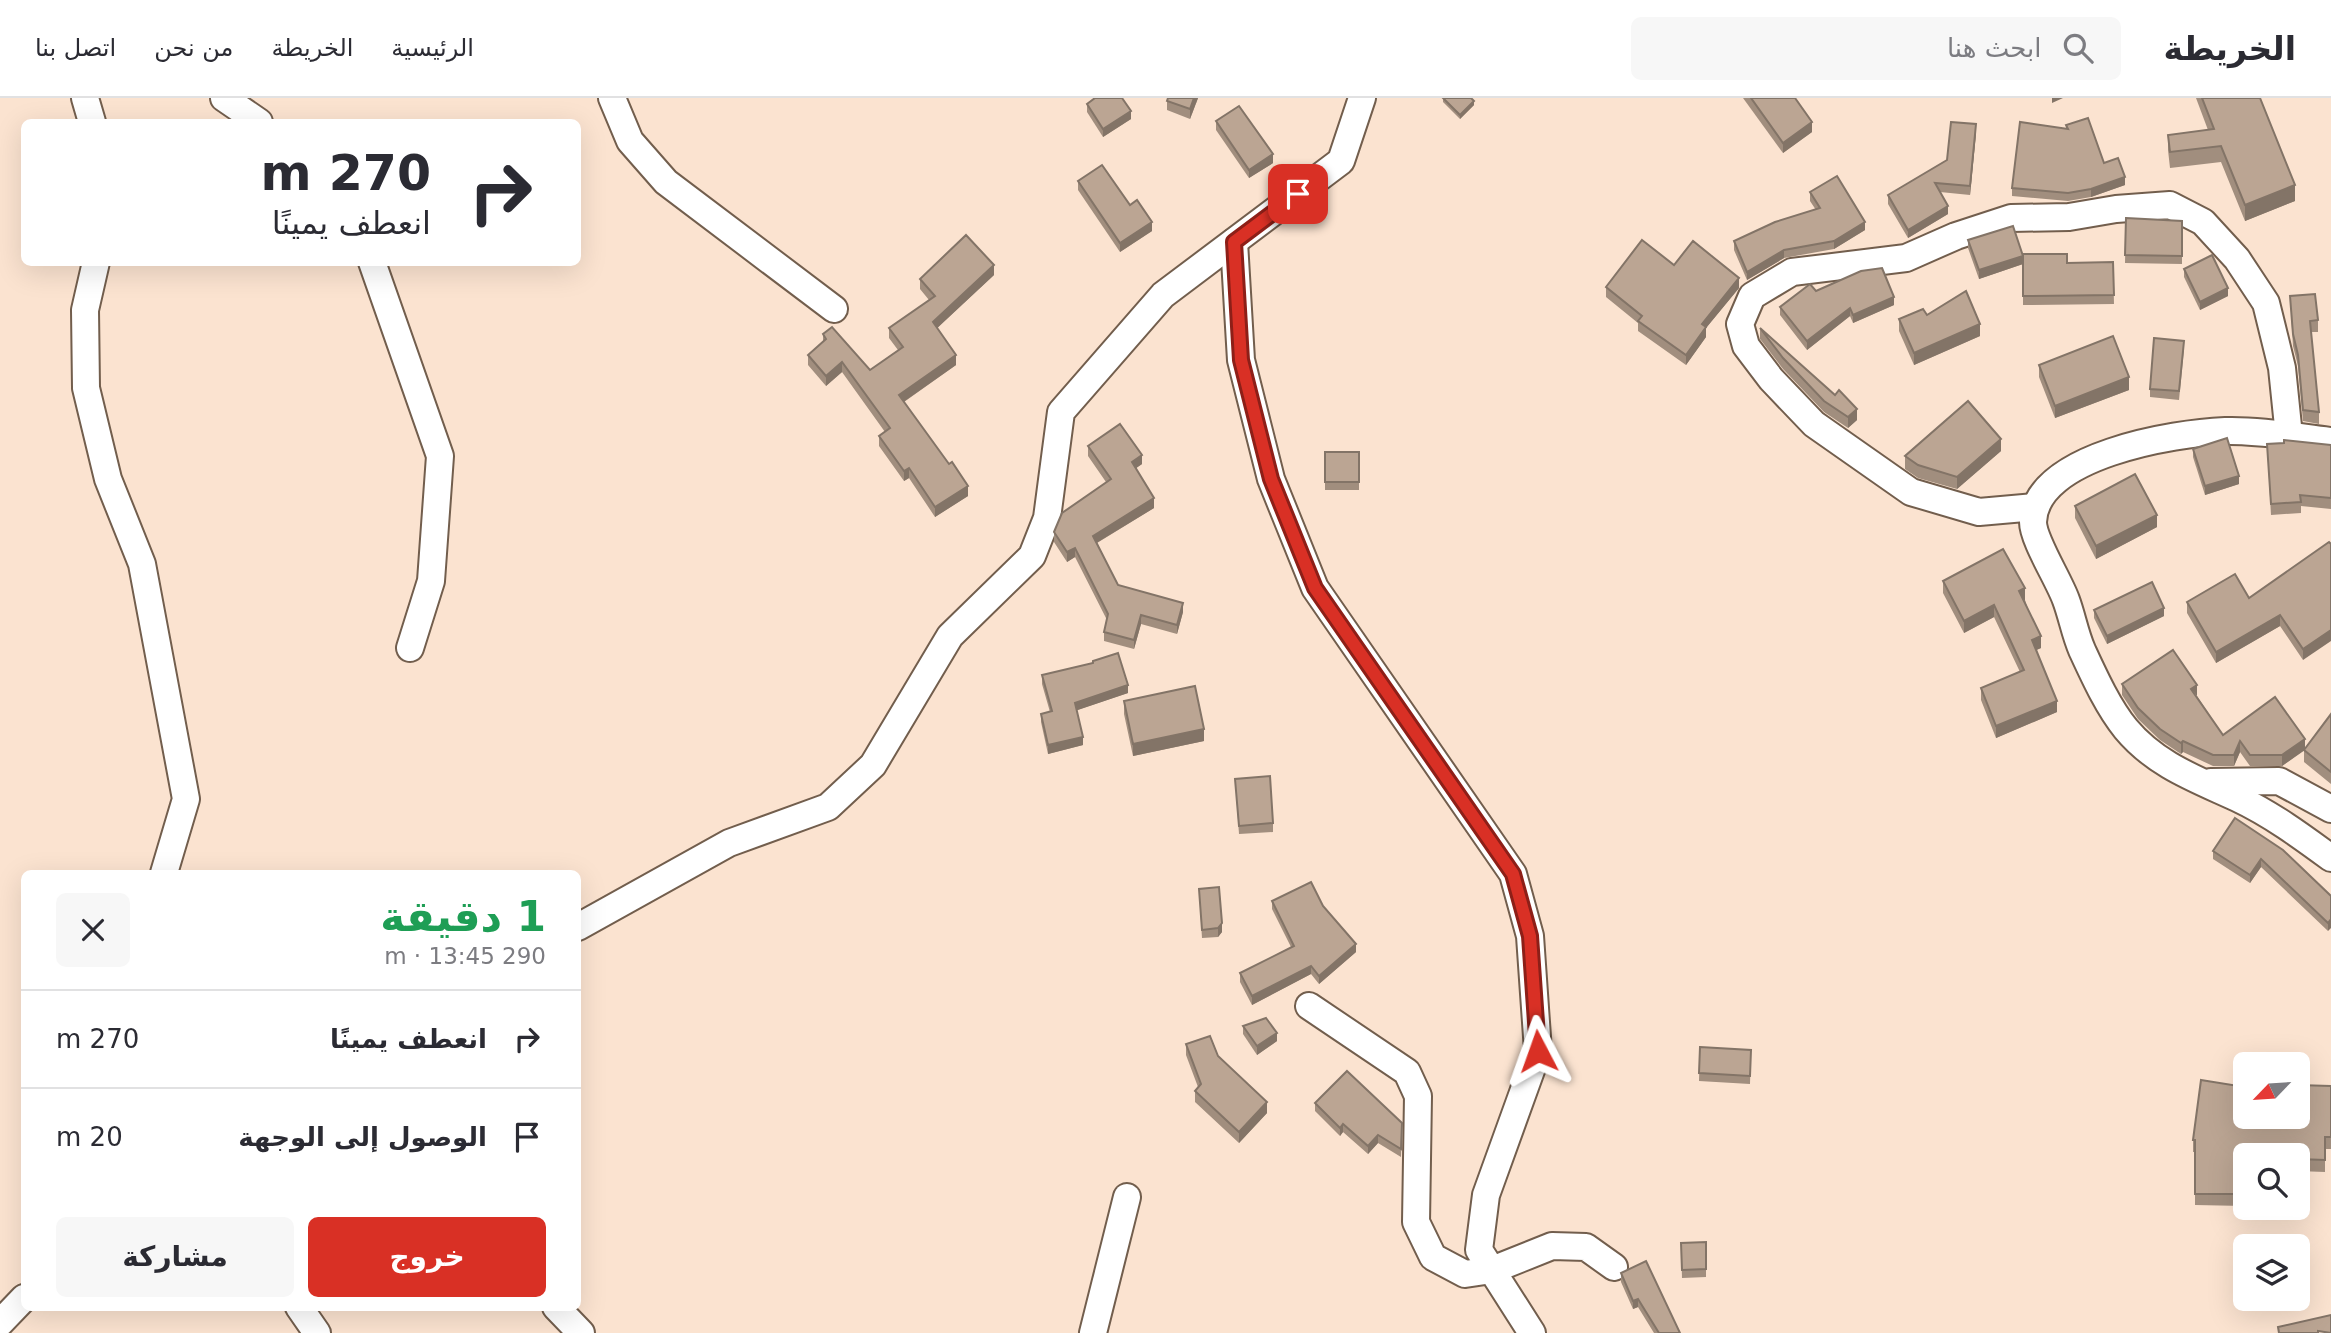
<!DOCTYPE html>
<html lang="ar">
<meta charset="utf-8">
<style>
:root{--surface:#fff;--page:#f7f7f7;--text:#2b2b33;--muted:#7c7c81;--line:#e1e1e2;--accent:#d93025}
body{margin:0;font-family:"DejaVu Sans",Cairo,sans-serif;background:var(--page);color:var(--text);direction:rtl;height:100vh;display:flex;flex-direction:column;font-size:26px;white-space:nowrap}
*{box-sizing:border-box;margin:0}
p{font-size:23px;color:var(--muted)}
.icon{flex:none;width:38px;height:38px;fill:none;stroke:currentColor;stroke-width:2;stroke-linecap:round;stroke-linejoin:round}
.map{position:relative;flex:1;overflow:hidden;direction:ltr}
.drawer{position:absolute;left:21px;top:772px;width:560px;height:441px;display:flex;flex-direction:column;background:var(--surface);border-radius:10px;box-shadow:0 7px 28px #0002;direction:rtl}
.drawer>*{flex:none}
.guide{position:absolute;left:21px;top:21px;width:560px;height:147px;border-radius:10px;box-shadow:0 7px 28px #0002;direction:rtl;background:#fff;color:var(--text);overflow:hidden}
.needle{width:46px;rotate:245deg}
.controls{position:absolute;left:2233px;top:954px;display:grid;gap:14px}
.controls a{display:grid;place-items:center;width:77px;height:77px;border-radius:10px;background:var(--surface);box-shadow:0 7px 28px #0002;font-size:35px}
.pin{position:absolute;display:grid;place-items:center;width:60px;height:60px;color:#fff;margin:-30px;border-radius:14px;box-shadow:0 4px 10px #0006}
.me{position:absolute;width:77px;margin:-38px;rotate:356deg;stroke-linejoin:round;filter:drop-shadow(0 0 5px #0008)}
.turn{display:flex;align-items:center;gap:24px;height:147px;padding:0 35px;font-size:32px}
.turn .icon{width:91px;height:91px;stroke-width:2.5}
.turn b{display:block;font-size:49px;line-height:60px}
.round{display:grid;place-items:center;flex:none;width:74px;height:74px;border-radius:10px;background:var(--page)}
.overview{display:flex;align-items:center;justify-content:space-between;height:119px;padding:0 35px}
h1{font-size:42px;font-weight:600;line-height:52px;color:#1e9e55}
.primary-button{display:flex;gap:14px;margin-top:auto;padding:14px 35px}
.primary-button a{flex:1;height:80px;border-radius:10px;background:var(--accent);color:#fff;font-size:28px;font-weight:600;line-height:80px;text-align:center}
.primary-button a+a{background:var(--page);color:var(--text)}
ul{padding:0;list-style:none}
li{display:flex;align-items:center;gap:21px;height:98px;padding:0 35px;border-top:2px solid var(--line)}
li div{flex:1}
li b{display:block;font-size:26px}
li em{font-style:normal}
header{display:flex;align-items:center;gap:42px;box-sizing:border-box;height:98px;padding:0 35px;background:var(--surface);border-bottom:2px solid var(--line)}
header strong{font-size:33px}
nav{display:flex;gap:38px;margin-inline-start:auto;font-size:24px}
.search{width:490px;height:63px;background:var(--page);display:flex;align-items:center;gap:18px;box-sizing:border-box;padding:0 24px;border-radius:10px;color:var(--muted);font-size:26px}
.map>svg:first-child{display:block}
</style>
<header>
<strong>الخريطة</strong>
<div class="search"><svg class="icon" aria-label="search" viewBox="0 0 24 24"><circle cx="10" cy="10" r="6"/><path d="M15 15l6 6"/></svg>ابحث هنا</div>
<nav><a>الرئيسية</a><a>الخريطة</a><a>من نحن</a><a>اتصل بنا</a></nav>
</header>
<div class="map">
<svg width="2331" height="1235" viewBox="0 0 2331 1235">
<rect width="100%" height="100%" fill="#fbe3d0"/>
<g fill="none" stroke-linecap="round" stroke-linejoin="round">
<defs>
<g id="minor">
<polyline points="85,0 92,24"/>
<polyline points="224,0 259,24"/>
<polyline points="612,0 630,43 666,84 834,211"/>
<polyline points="1234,144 1241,262 1271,381 1315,490 1513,776 1530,838 1538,953 1486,1097 1479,1152 1532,1235"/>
<polyline points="96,164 85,212 86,290 108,381 142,466 186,701 164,775"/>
<polyline points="372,164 440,358 431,483 410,550"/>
<path d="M2331,343c-34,-4 -71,-11 -106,-10 -50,2 -190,24 -192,91 0,18 26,58 33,78 6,16 9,34 16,50 12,26 26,57 44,79 30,36 70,50 111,69 34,16 64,38 94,60"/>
<polyline points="2035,409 1979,414 1911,394 1814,326 1771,281 1746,248 1740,226 1752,198 1792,174 1906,160 1956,138 2011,120 2069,119 2116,111 2170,107 2203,124 2237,161 2266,205 2282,270 2289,338"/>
<polyline points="2211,684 2279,683 2331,711"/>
<polyline points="578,829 729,745 828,709 873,667 950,538 1032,458 1047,420 1061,314 1163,197 1341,63 1362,0"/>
<polyline points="1309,908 1407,974 1418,998 1416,1124 1433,1159 1465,1176 1492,1172 1552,1148 1586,1149 1614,1169"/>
<polyline points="299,1209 317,1235"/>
<polyline points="556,1209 581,1235"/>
<polyline points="0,1225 24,1200"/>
<polyline points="1093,1235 1127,1099"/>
</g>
</defs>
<use href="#minor" stroke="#725e4d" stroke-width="30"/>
<use href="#minor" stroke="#fff" stroke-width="26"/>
</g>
<g fill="#a18e7e">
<polygon points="1198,0 1190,21 1167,12 1167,3"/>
<polygon points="1443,0 1474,7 1460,21 1443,4"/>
<polygon points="1743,0 1795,0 1812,34 1783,55"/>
<polygon points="2196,0 2260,0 2295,103 2245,123 2221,64 2170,70 2168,52 2168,37 2208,32"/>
<polygon points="1087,6 1131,21 1103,39 1087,14"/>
<polygon points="1216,23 1273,65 1249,80 1216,32"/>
<polygon points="2066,27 2125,87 2091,99 2068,103 2012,98 2012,90 2066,31"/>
<polygon points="1976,35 1970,97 1940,94 1948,116 1908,140 1888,106 1888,97 1947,62"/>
<polygon points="1078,83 1130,107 1152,133 1120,154 1078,92"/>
<polygon points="1810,94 1865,132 1834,151 1784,160 1747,182 1734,152 1734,143 1816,112 1810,103"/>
<polygon points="2126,120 2182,123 2182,166 2125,165"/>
<polygon points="1968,142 2023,158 2067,165 2113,164 2114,206 2023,207 2023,166 1979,181 1968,150"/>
<polygon points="1674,167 1739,190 1706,230 1706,239 1686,267 1638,233 1638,225 1606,199 1606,189"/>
<polygon points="2184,171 2228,198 2200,212 2184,179"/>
<polygon points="994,177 937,230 956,267 904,304 968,398 935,419 909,380 904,383 879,348 879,338 885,334 842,274 826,288 808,267 808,257 823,243 823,236 870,272 898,252 889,240 889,230 929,202 920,191 920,181"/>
<polygon points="1816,193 1894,207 1853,225 1850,218 1807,252 1780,217 1780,209"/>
<polygon points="2290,198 2318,222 2318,234 2311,234 2319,314 2319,326 2303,323 2298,268 2293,248"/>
<polygon points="1927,217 1980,238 1914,267 1899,233 1899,221"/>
<polygon points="1760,230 1857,322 1848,330 1824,314 1783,271 1760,241"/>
<polygon points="2184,251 2179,302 2150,299 2150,291"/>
<polygon points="2039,267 2129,292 2055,320 2039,279"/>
<polygon points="2267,346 2331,347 2331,411 2301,408 2301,415 2271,417"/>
<polygon points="1088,348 1142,366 1136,370 1154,410 1097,445 1118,487 1183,514 1177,536 1141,526 1134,551 1104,543 1104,534 1107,522 1075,459 1067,464 1054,444 1054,434 1106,384 1088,358"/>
<polygon points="2193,351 2239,386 2205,397 2193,359"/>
<polygon points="2001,353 1957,391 1918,380 1905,371 1905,358"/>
<rect x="1325" y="354" width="34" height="38"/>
<polygon points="2075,408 2157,429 2096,461 2075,420"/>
<polygon points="2329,444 2303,562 2280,528 2216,565 2187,515 2187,504 2249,500"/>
<polygon points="1943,483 2025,502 2041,550 2036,552 2057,614 1996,640 1981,602 1981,590 2020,574 1994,519 1964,535 1943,495"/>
<polygon points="2094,512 2164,518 2107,546 2094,520"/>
<polygon points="1093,563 1128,595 1077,612 1083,647 1048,656 1041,624 1041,616 1050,614 1042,586 1042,577 1093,565"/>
<polygon points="2122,586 2197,598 2223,637 2305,651 2331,616 2331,686 2304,664 2304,652 2282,668 2250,668 2240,654 2234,668 2213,668 2183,654 2181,656 2160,642 2138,621 2122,597"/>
<polygon points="1124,603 1204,643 1133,658 1124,616"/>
<polygon points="1235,681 1273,725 1273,734 1239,736"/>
<polygon points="2235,720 2331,798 2328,833 2261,769 2250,785 2213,761 2213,753"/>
<polygon points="1199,791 1222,834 1218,839 1202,840"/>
<polygon points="1272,803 1323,808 1356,854 1319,886 1311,876 1252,907 1240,884 1240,875 1291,849 1272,811"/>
<polygon points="1243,928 1277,943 1257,957 1243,936"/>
<polygon points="1186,946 1218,958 1267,1015 1239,1045 1195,1004 1195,993 1198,989 1186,957"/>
<polygon points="1700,949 1751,952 1750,986 1699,983"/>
<polygon points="2331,988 2331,1051 2325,1051 2325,1074 2298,1073 2298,1057 2245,1057 2245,1108 2195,1107 2195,1054 2193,1054 2193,1042 2245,1018"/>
<polygon points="1315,1005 1402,1025 1401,1059 1378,1045 1368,1056 1343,1034 1340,1038 1315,1013"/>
<polygon points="1681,1145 1706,1171 1706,1179 1682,1180"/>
<polygon points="1621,1175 1680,1235 1654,1235 1638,1209 1633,1211 1621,1184"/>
</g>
<g fill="#837467">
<polygon points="1194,0 1198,0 1190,21 1190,11"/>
<polygon points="2052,0 2063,0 2052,5"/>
<polygon points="1474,3 1474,7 1460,21 1460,17"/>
<polygon points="1131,13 1131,21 1103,39 1103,31"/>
<polygon points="1812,24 1812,34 1783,55 1783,45"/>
<polygon points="1976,26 1976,35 1970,97 1970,88"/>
<polygon points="1273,56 1273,65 1249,80 1249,72"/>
<polygon points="2125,79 2125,87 2091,99 2091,91"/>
<polygon points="2295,87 2295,103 2245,123 2245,107"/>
<polygon points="1948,108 1948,116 1908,140 1908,132"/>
<polygon points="1152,124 1152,133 1120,154 1120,145"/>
<polygon points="1865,124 1865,132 1834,151 1834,143"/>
<polygon points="1784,152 1784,160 1747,182 1747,174"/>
<polygon points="2023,158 2023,166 1979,181 1979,172"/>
<polygon points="994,167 994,177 933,234 933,224"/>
<polygon points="1739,180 1739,190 1706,230 1706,239 1686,267 1686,257 1702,226"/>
<polygon points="2228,190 2228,198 2200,212 2200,204"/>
<polygon points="1894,199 1894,207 1853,225 1853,217"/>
<polygon points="1850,210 1850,218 1807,252 1807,243"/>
<polygon points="1980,226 1980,238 1914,267 1914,255"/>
<polygon points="956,257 956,267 899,307 899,297"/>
<polygon points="842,264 842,274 826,288 826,278"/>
<polygon points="2129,279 2129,292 2055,320 2055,308"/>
<polygon points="1857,311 1857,322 1848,330 1848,319"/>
<polygon points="2001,341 2001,353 1957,391 1957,379"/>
<polygon points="1142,357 1142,366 1132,373 1132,364"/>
<polygon points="909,370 909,380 904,383 904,373"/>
<polygon points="2239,378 2239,386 2205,397 2205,388"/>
<polygon points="968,388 968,398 935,419 935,409"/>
<polygon points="1154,400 1154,410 1093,447 1093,438"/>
<polygon points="2157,417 2157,429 2096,461 2096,448"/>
<polygon points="1075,450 1075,459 1067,464 1067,454"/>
<polygon points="2025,490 2025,502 2019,505 2019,493"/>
<polygon points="1183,505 1183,514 1177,536 1177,527"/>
<polygon points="1994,507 1994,519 1964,535 1964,523"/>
<polygon points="2164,510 2164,518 2107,546 2107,538"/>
<polygon points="1141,517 1141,526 1134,551 1134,542"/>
<polygon points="2280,517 2280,528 2216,565 2216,554"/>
<polygon points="2331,532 2331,543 2303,562 2303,551"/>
<polygon points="2041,538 2041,550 2032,554 2032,542"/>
<polygon points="1128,587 1128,595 1075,613 1075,605"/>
<polygon points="2197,587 2197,598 2191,591"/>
<polygon points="2057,603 2057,614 1996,640 1996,628"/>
<polygon points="1204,631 1204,643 1133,658 1133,646"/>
<polygon points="1083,639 1083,647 1048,656 1048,647"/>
<polygon points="2305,641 2305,652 2282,668 2282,657"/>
<polygon points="2183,643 2183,654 2181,656 2181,645"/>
<polygon points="2240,643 2240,654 2234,668 2234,657"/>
<polygon points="2261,761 2261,769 2250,785 2250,777"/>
<polygon points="2331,821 2331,830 2328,833 2328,825"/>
<polygon points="1222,825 1222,834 1218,839 1218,830"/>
<polygon points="1356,846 1356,854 1319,886 1319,878"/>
<polygon points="1311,868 1311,876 1252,907 1252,898"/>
<polygon points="1277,935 1277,943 1257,957 1257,948"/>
<polygon points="1267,1004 1267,1015 1239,1045 1239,1034"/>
<polygon points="1343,1026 1343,1034 1340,1038 1340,1030"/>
<polygon points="1378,1037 1378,1045 1368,1056 1368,1048"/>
<polygon points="1638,1201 1638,1209 1633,1211 1633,1203"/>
</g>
<g fill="#bba593" stroke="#837467" stroke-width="2">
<polygon points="1095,0 1122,0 1131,13 1103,31 1087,6"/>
<polygon points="1168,0 1194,0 1190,11 1167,3"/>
<polygon points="1443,0 1471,0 1474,3 1460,17"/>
<polygon points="1751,0 1795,0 1812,24 1783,45"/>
<polygon points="2202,0 2260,0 2295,87 2245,107 2221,48 2170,54 2168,37 2214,31"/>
<polygon points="1239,8 1273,56 1249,72 1216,23"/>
<polygon points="2088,20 2104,65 2118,60 2125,79 2091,91 2068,95 2012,90 2020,24 2068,31 2066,27"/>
<polygon points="1951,24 1976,26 1970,88 1935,85 1948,108 1908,132 1888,97 1947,62"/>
<polygon points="1102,67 1130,107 1137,102 1152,124 1120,145 1078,83"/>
<polygon points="1837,78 1865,124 1834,143 1784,152 1747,174 1734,143 1775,124 1820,110 1810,94"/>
<polygon points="2126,120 2182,123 2182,158 2125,157"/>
<polygon points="2013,128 2023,158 1979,172 1968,142"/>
<polygon points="966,137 994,167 933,224 956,257 899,297 949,366 952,364 968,388 935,409 909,370 904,373 879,338 890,330 842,264 826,278 808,257 826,241 823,236 832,229 870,272 903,249 889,230 935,198 920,181"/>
<polygon points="1642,142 1674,167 1693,143 1739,180 1702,226 1706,229 1686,257 1638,223 1642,218 1606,189"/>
<polygon points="2023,156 2067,156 2067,165 2113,164 2114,197 2023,198"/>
<polygon points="2212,157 2228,190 2200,204 2184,171"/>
<polygon points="1882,170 1894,199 1853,217 1850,210 1807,243 1780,209 1810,186 1816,193 1861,173"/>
<polygon points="1966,193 1980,226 1914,255 1899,221 1923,211 1927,217"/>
<polygon points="2315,196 2318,222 2310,223 2319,314 2303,312 2298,257 2293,236 2290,198"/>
<polygon points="1760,230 1835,297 1839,292 1857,311 1848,319 1824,303 1783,260"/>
<polygon points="2113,238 2129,279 2055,308 2039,267"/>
<polygon points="2154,240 2184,243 2179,293 2150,291"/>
<polygon points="1968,303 2001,341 1957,379 1918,367 1905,358"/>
<polygon points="1120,326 1142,357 1132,364 1154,400 1093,438 1118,487 1183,505 1177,527 1141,517 1134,542 1104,534 1108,516 1075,450 1067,454 1054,434 1062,415 1111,381 1088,348"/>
<polygon points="2227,340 2239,378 2205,388 2193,351"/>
<polygon points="2284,342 2331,347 2331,400 2300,397 2301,404 2271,406 2267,346 2284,345"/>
<rect x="1325" y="354" width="34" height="30"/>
<polygon points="2135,376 2157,417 2096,448 2075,408"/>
<polygon points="2329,444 2331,446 2331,532 2303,551 2280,517 2216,554 2187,504 2235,476 2249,500"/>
<polygon points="2003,451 2025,490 2019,493 2041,538 2032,542 2057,603 1996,628 1981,590 2024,572 1994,507 1964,523 1943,483"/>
<polygon points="2152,484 2164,510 2107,538 2094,512"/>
<polygon points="2173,552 2197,587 2191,591 2223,637 2275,599 2305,641 2282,657 2250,657 2240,643 2234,657 2213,657 2183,643 2181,645 2160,631 2138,610 2122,586"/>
<polygon points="1118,555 1128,587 1075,605 1083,639 1048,647 1041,616 1052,613 1042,577 1093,565 1093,563"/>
<polygon points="1195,588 1204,631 1133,646 1124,603"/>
<polygon points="2331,616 2331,674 2304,652"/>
<polygon points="1270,678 1273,725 1239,728 1235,681"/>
<polygon points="2235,720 2283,752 2331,798 2331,821 2328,825 2261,761 2250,777 2213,753"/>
<polygon points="1311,784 1323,808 1356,846 1319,878 1311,868 1252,898 1240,875 1294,848 1272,803"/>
<polygon points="1219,789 1222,825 1218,830 1202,832 1199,791"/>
<polygon points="1266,920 1277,935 1257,948 1243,928"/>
<polygon points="1210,938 1218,958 1267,1004 1239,1034 1195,993 1201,986 1186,946"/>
<polygon points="1700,949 1751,952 1750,978 1699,975"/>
<polygon points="1347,973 1402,1025 1401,1051 1378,1037 1368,1048 1343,1026 1340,1030 1315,1005"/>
<polygon points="2201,982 2245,989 2245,1018 2298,1018 2298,987 2331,988 2331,1039 2325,1039 2325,1062 2298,1061 2298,1057 2287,1057 2287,1056 2250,1050 2250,1057 2245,1057 2245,1096 2195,1096 2195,1042 2193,1042"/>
<polygon points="1706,1144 1706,1171 1682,1172 1681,1145"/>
<polygon points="1646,1163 1680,1235 1659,1235 1638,1201 1633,1203 1621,1175"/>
<polygon points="2331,1217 2331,1235 2318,1233 2318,1235 2279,1235 2278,1229"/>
</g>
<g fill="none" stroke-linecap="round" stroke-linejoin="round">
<defs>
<polyline id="route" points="1298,96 1234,144 1241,262 1271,381 1315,490 1513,776 1530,838 1538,953"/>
</defs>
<use href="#route" stroke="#8d1f18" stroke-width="18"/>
<use href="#route" stroke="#d93025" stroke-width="12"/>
</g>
</svg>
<div class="controls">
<a><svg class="needle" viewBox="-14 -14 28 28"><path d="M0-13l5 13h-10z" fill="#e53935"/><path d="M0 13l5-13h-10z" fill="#7c7c81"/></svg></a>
<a><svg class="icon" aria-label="search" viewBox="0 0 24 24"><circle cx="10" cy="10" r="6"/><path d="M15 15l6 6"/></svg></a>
<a><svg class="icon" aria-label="layers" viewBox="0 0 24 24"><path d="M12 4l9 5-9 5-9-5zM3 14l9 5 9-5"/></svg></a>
</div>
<div class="pin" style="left:1298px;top:96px;background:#d93025"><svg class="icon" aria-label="arrive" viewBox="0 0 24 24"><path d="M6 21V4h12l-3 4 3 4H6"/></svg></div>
<svg class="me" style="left:1538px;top:953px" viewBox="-20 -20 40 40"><path d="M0-17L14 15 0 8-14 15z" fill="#d93025" stroke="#fff" stroke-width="4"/></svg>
<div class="guide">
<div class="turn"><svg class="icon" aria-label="right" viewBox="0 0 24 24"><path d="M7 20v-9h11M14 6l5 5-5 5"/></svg><div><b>270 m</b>انعطف يمينًا</div></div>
</div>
<section class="drawer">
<div class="overview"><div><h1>1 دقيقة</h1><p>290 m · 13:45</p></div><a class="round"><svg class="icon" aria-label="close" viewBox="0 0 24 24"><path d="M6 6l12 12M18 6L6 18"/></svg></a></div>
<ul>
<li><svg class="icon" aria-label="right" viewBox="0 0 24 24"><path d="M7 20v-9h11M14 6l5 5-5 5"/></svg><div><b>انعطف يمينًا</b></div><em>270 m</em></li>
<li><svg class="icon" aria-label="arrive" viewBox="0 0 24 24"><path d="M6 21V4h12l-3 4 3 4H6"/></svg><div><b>الوصول إلى الوجهة</b></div><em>20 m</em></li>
</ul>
<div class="primary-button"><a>خروج</a><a>مشاركة</a></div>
</section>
</div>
